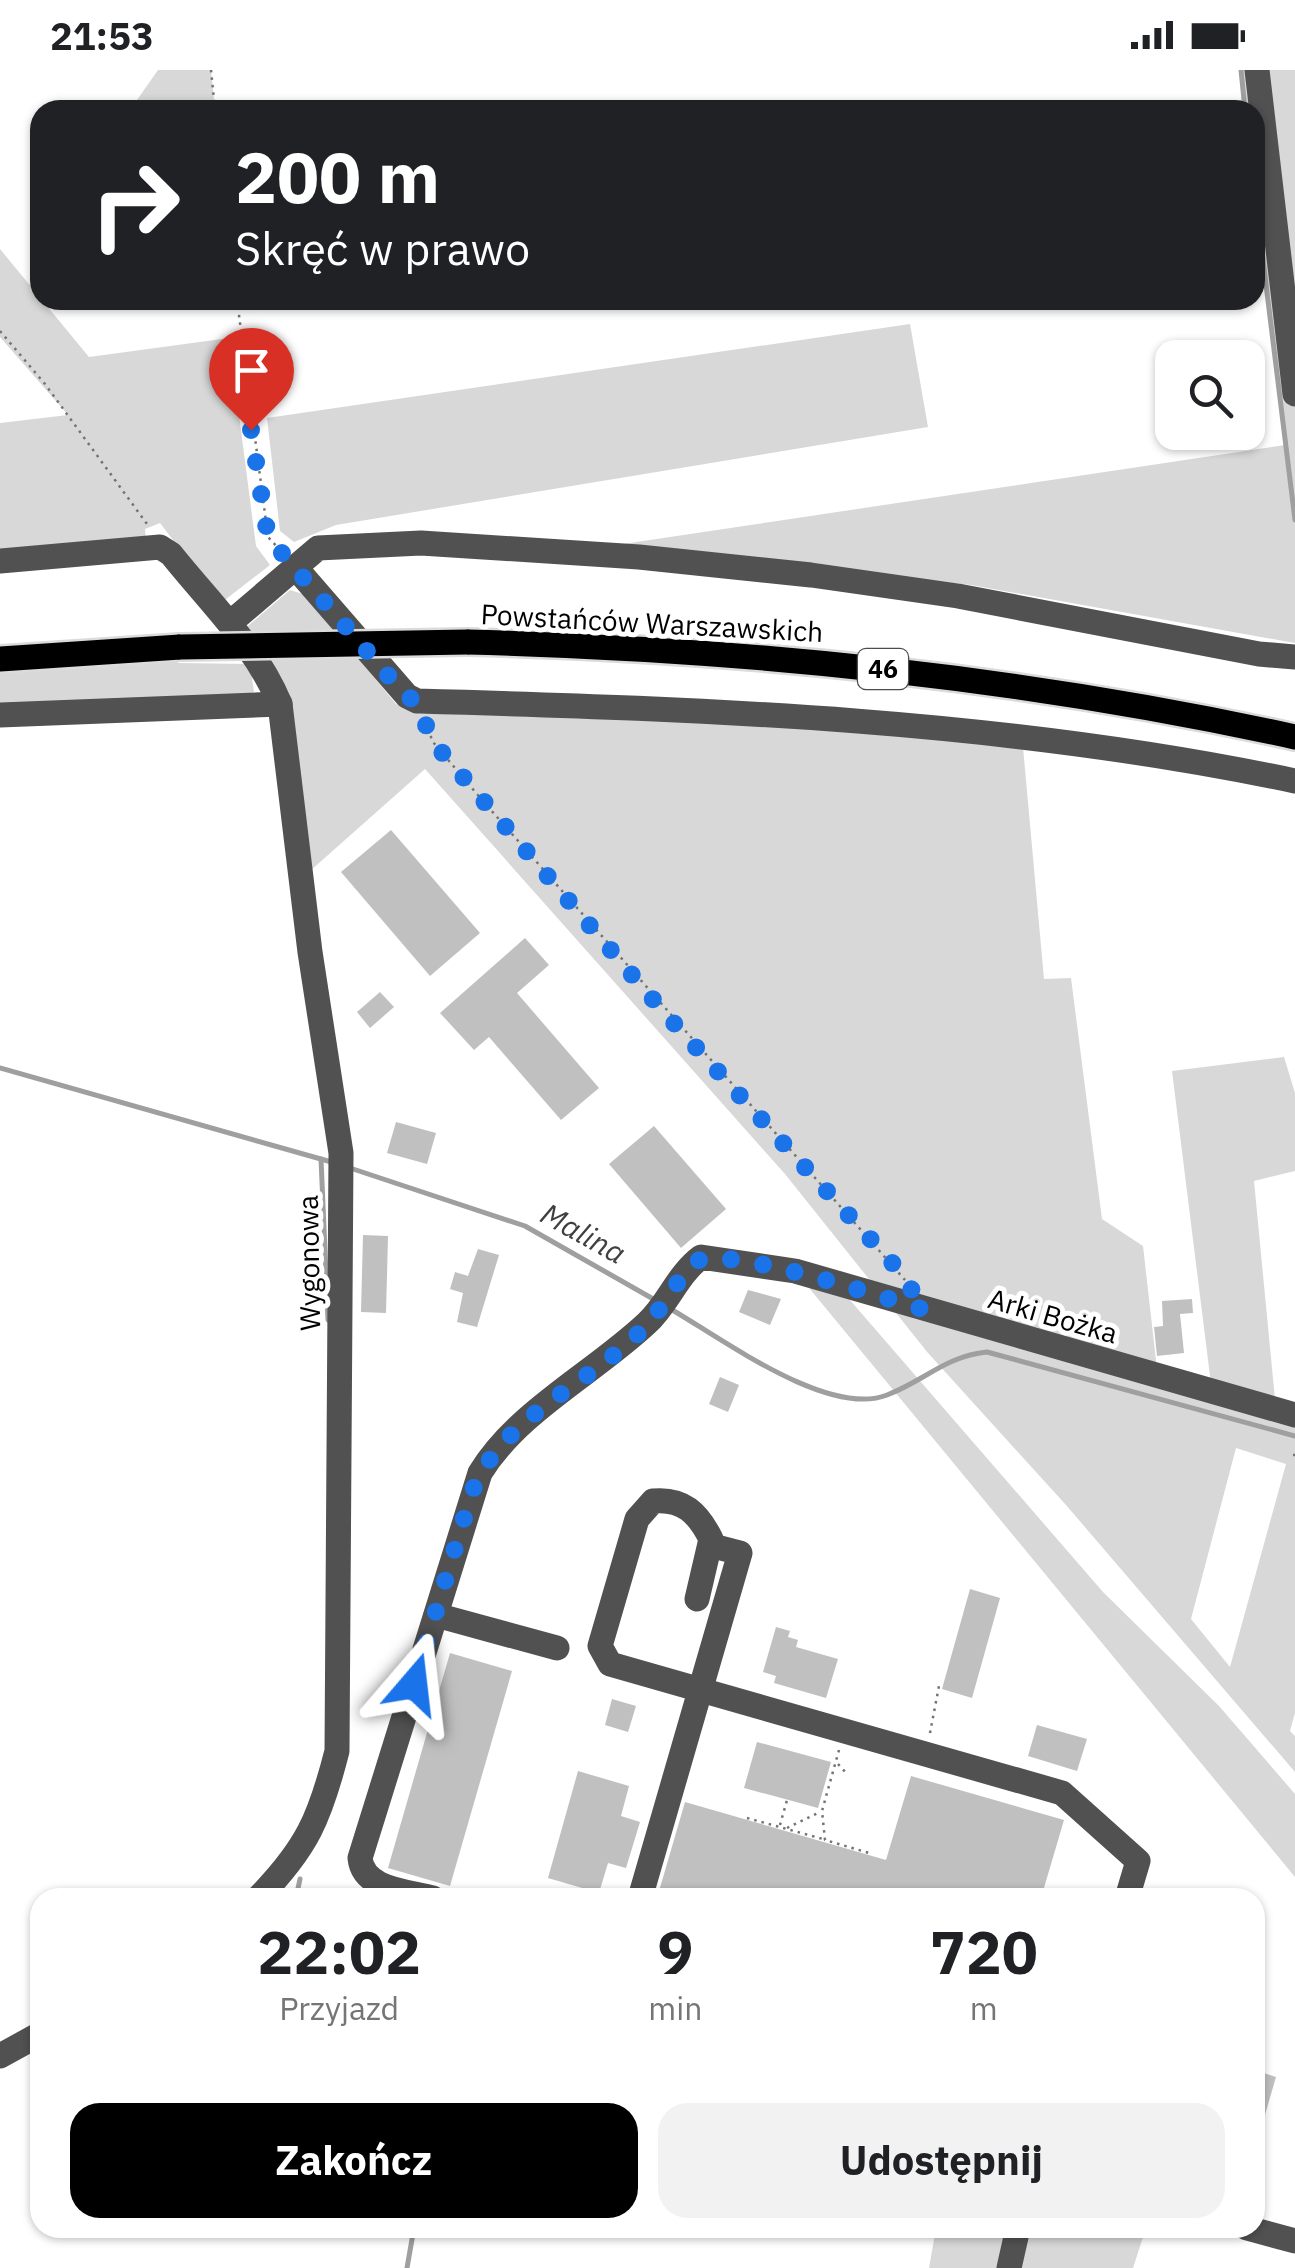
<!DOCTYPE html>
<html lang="pl">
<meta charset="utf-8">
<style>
:root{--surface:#fff;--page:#f2f2f2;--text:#202124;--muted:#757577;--accent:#000}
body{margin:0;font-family:"IBM Plex Sans",sans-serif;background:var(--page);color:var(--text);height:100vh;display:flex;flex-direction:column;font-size:38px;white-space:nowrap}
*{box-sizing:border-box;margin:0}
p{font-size:32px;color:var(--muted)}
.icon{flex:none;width:55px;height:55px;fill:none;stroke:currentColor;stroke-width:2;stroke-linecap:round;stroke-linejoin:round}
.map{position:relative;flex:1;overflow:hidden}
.panel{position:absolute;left:30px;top:1818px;width:1235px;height:350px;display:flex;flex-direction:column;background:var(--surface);border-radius:30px;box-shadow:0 2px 8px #0004}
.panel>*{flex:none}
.hud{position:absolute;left:30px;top:30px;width:1235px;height:210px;border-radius:30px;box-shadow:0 2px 8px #0004;background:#202124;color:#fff;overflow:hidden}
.tools{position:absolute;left:1155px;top:270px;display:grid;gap:20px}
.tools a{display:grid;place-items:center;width:110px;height:110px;border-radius:20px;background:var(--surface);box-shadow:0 2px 8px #0004;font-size:50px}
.pin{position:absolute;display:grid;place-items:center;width:85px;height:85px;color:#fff;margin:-102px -42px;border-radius:50% 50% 50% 0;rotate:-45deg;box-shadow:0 0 10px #0007}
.pin .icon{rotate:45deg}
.me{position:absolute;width:110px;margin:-55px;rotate:17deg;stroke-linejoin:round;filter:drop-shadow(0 0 8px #0008)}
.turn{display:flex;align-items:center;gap:35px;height:210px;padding:0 40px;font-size:45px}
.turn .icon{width:130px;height:130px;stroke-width:2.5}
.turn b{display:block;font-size:70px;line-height:85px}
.eta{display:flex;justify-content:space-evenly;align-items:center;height:170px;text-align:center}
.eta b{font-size:60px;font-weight:700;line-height:70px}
.action{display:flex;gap:20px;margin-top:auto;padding:20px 40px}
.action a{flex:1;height:115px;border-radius:30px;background:var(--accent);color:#fff;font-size:40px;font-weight:700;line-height:115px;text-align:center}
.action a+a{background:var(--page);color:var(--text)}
.status{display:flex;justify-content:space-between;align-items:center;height:70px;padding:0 50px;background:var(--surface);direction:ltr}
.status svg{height:28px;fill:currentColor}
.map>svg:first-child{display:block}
</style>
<div class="status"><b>21:53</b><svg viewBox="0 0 49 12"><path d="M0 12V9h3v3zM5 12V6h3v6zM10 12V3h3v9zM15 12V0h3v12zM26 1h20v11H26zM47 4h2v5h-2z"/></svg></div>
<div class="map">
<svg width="1295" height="2198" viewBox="0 0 1295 2198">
<rect width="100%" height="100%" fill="#fff"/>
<g fill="#d8d8d8" fill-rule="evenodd">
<polygon points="158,0 211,0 215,40 130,40"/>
<polygon points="1241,0 1295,0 1295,573 971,515 623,474 1285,375 1255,125 1255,40 1245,40"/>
<polygon points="0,179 89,287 229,268 256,476 270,495 221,533 160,453 145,459 146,471 0,482 0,353 68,345 0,267"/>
<polygon points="910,254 928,357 336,455 294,472 280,461 267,348"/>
<path d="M290,520l16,5 90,109 24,10h178l424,22 22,243 27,-1 31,241 41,27 15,132 54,14 -40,-321 112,-14 11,36v78l-41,10 22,229 19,5v298l-5,18 5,5v36l-229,-267 -138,-152 -143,-179 -360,-405 -115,102 -21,-169 -46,-72zM1236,1378l50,16 -56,203 -39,-48z"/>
<polygon points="180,577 178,593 250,594 254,622 238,627 0,637 0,589"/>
<polygon points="800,1207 843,1222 1103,1522 1219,1636 1295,1724 1295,1807"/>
<polygon points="936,2158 1146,2158 1133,2198 929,2198"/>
</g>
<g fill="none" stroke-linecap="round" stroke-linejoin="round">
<g stroke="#9f9f9f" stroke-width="5">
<polyline points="1241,0 1245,40"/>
<polyline points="1255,125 1295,450"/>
<polyline points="0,998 335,1093"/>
<polyline points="321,1089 328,1250"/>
<polyline points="350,1098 525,1156 655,1230"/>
<path d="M669,1238c52,30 159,110 218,87 37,-14 59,-39 100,-43l308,84"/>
<polyline points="296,1828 300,1809"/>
<polyline points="407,2198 414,2158"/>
</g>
</g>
<g fill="#c0c0c0">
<polygon points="391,760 480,863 430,906 341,802"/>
<polygon points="525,868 549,895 517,923 599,1018 561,1050 489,967 474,980 440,943"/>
<polygon points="380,922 394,937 370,958 357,942"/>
<polygon points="396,1052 436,1063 427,1094 387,1083"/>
<polygon points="654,1056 726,1139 681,1178 609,1094"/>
<polygon points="363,1165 388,1166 386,1243 361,1242"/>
<polygon points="478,1179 499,1185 477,1257 457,1252 463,1223 450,1219 455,1202 468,1206"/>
<polygon points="748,1220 781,1229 770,1255 739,1242"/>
<polygon points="1192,1229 1193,1243 1180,1244 1184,1283 1157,1286 1154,1257 1163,1256 1162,1231"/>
<polygon points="720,1307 739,1315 728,1342 709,1334"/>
<polygon points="970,1519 1000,1528 972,1628 942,1619"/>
<polygon points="776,1557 790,1561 788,1567 798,1570 796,1577 838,1589 826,1628 774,1613 776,1606 763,1602"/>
<polygon points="450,1583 512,1601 450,1816 388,1798"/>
<polygon points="612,1629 636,1636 628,1662 605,1655"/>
<polygon points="1037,1655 1087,1669 1077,1701 1028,1686"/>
<polygon points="757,1672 831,1692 818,1738 744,1718"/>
<polygon points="578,1701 629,1716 621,1746 640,1752 626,1798 608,1793 599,1823 548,1808"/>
<polygon points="911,1706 1064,1750 1041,1828 657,1828 685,1732 886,1790"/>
<polygon points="1255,2000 1276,2007 1259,2065 1255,2064"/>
</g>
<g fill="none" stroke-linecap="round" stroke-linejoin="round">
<defs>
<g id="major">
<path d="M467,572c278,7 556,35 828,95"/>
<polyline points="0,589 180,577"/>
</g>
</defs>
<use href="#major" stroke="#dbdbdb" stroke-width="30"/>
<g stroke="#737373" stroke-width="2.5" stroke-dasharray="2.5 5" stroke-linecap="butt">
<polyline points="211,0 215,40"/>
<polyline points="237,230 268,467 281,481"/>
<polyline points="0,261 45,314 147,454"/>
<polyline points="425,652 433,672 482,730 905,1210"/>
<polyline points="1293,1385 1295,1385"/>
<polyline points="930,1663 939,1616"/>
<polyline points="839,1680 822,1741 825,1770 869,1783"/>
<polyline points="838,1694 847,1704"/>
<polyline points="747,1748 823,1769"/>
<polyline points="780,1755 787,1730"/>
<polyline points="787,1758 820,1742"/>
<polyline points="1063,1828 1063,1826"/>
</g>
<g stroke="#515151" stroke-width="25">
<polyline points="1257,0 1295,324"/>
<path d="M0,491l160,-14 11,7c39,49 85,92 109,150l30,248 31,201 -4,598c-17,67 -30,97 -79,147"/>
<path d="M295,497l112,129 10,5c294,8 589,19 878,80"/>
<polyline points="230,553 318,478 421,473 639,487 811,505 958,526 1259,584 1295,587"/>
<polyline points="0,645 280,634"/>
<path d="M697,1529l14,-60c-13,-26 -28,-41 -58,-38l-16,18 -37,127 10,18 452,129 76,68 -11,37"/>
<polyline points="436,1545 557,1578"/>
<path d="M433,1828c-25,-7 -70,-8 -73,-40l120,-385c38,-62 114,-100 167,-150 21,-19 30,-48 54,-66l94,14 500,144"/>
<polyline points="640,1828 740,1483 713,1476"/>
<polyline points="0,1986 40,1964"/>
<polyline points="1247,2158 1295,2171"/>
<polyline points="1009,2198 1018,2158"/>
</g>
<use href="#major" stroke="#000" stroke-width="25"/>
<defs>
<polyline id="major-bridge" points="180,577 467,572"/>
</defs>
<use href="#major-bridge" stroke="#dbdbdb" stroke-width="30" stroke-linecap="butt"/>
<use href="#major-bridge" stroke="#000" stroke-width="25"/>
</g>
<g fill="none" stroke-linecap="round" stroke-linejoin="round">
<path stroke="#1a73e8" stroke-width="18" stroke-dasharray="0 32.4" d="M251,360l17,107 138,159 10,5 17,41 25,29 204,239 233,256 31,44c-41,-11 -204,-68 -233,-47 -16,18 -27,39 -42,57 -53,62 -147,92 -179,172l-58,192"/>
</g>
<g text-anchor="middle" stroke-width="10" stroke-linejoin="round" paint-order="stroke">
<rect fill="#fff" stroke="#4c4c4c" stroke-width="2.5" x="858" y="579" width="50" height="40" rx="8"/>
<g font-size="25" font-weight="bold" fill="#000">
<text x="883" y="608">46</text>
</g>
<g font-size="28" fill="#000" stroke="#fff">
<text transform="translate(652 553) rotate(3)" y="10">Powstańców Warszawskich</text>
<text transform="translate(309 1193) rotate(-91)" y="10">Wygonowa</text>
<text transform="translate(1053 1246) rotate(16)" y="10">Arki Bożka</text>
</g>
<g font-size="30" font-style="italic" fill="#404040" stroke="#fff">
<text transform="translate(583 1164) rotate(29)" y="10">Malina</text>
</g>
</g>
</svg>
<div class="tools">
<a><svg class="icon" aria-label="search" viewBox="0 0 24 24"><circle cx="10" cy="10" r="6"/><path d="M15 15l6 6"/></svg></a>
</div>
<div class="pin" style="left:251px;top:360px;background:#d93025"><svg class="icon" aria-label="arrive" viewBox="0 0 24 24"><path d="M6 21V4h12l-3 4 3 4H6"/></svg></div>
<svg class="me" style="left:414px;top:1614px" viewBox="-20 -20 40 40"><path d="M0-17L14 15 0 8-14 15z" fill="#1a73e8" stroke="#fff" stroke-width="4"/></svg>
<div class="hud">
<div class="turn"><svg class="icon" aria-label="right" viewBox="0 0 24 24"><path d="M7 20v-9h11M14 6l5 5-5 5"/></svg><div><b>200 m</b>Skręć w prawo</div></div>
</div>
<section class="panel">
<div class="eta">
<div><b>22:02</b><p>Przyjazd</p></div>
<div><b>9</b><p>min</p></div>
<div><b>720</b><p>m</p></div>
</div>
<div class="action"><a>Zakończ</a><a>Udostępnij</a></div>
</section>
</div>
